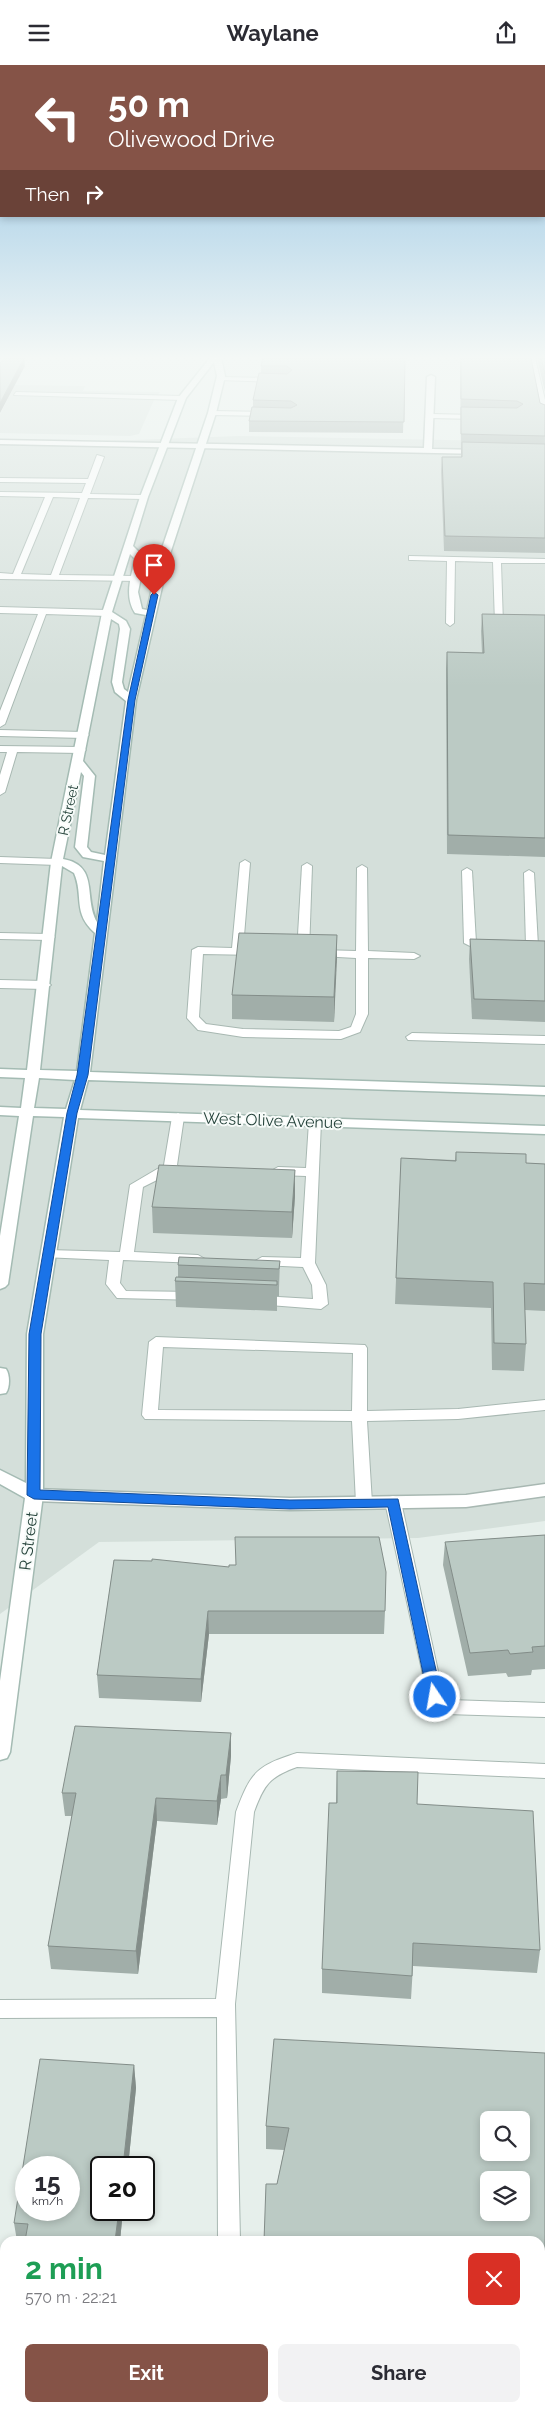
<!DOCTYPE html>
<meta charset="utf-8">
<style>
:root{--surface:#fff;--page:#f2f2f3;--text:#2b2b33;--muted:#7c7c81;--accent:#855347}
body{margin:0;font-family:Raleway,sans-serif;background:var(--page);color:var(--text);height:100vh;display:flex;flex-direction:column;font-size:19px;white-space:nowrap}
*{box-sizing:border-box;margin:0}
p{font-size:16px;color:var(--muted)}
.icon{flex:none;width:28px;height:28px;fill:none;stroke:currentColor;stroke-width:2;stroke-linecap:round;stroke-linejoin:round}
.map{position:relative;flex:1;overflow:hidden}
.drawer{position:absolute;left:0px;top:2171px;width:545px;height:176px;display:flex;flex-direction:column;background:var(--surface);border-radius:15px 15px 0 0;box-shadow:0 2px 8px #0003}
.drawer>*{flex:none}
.hud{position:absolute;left:0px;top:0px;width:545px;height:152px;box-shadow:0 2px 8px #0003;background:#855347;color:#fff;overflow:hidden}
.fabs{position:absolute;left:480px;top:2046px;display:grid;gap:10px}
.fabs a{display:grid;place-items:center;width:50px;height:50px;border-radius:8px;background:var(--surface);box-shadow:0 2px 8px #0003;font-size:25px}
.speed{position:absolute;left:15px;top:2091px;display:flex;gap:10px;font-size:25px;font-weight:700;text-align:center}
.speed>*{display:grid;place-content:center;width:65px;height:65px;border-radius:50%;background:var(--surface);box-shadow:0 2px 8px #0003;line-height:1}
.speed small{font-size:12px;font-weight:400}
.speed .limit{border:2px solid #111;border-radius:8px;background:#fff;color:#111}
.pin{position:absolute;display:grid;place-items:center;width:42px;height:42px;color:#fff;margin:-51px -21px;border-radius:50% 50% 50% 0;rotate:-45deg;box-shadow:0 0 5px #0007}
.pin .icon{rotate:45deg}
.me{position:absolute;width:55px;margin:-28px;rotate:348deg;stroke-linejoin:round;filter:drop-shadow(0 0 4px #0008)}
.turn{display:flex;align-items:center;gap:18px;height:105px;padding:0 25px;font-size:22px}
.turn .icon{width:65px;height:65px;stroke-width:2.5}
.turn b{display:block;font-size:35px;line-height:42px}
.then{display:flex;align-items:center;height:48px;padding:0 25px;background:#0003;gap:10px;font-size:19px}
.round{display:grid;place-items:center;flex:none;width:52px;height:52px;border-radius:8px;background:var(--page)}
.headline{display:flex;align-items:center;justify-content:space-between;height:85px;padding:0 25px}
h1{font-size:30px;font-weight:700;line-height:38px;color:#1e9e55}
.action{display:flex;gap:10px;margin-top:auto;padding:10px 25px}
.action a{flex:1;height:58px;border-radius:8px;background:var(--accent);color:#fff;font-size:20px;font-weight:700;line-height:58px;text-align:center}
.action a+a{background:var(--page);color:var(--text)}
header{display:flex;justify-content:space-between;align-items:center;height:65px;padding:0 25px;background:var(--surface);font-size:22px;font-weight:700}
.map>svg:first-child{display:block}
</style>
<header><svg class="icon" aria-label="menu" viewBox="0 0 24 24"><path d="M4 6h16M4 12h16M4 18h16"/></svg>Waylane<svg class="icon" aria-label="share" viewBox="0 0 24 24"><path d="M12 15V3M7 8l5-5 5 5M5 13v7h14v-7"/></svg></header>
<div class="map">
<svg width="545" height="2347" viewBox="0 0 545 2347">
<rect width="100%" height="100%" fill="#e6efeb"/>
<g fill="#d4dfda">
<polygon points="15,320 85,321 83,326 160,327 154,335 139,369 130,371 0,368 0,349"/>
<polygon points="239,371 545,377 545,1456 418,1473 99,1477 0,1549 0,380"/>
</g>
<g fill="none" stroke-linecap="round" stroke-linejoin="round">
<defs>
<g id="lane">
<polygon points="529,293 535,293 545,335 545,353 541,351"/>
<polygon points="220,312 277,313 280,315 277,317 218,315"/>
<polygon points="16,327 182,331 186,333 182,335 14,330"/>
<polygon points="212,346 269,347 273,349 269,351 209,350 209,346"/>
<polygon points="431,349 477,350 481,352 477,354 428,353 427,351"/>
<path d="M97,390l7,2 -14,37 54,1 4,2 -4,2 -56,-1 -29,77 77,1 3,1v4l-139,-2v-6l13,1 32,-77 -45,-1v-4l82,1 4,-10 -86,-1v-4l88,1zM53,432l27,1 -29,77 -30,-1z"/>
<polygon points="409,491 545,494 545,498 501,498 503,559 499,562 495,559 493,497 455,496 454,558 450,561 446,558 447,496 412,495 409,495"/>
<polygon points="0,542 107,545 111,548 107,551 46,549 5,659 0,662 0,646 38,549 0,548"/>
<polygon points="0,665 84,667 89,670 84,673 0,671"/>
<polygon points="0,681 81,682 86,685 81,688 17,687 5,727 0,730 0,710 7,687 0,687"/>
<polygon points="0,792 57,794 62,797 57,800 0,798"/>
<polygon points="245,795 250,798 243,883 256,884 262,887 256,890 203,889 199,952 206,959 243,964 339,966 351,962 356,949 356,893 320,891 314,888 320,885 356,886 357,803 362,800 367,803 368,886 414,888 420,891 414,894 368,893 368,949 360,967 341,974 243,972 198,965 187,953 192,885 198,882 232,883 240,798"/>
<polygon points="307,798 312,801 309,887 303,890 297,887 302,801"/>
<polygon points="467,803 472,806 476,878 470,881 464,878 462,806"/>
<polygon points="529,805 534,808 538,881 532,884 526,881 524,808"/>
<polygon points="0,868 49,869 55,872 49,875 0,874"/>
<polygon points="0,915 45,916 51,920 45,924 0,923"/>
<polygon points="412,968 545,971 545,979 408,975 406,972"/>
<polygon points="178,1048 184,1052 177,1100 181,1103 143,1122 134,1187 198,1190 205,1194 198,1198 123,1195 120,1218 126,1226 194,1227 199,1229 201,1232 199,1235 117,1233 106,1219 109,1195 43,1192 41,1189 43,1186 48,1185 120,1187 130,1120 164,1100 172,1052"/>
<polygon points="315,1053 321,1057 315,1198 326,1220 328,1239 321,1244 256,1239 254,1236 261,1231 313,1234 312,1220 303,1202 262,1200 255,1196 262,1192 301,1193 306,1111 278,1110 271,1106 278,1102 306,1103 309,1057"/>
<path d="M156,1272l209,8 2,3v63l91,-2 87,-9v10l-87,9 -91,2 5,82 -2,4h-12l-2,-4 -4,-82 -207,-2 -3,-4 7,-73zM163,1282l190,6 -1,58 -194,-1z"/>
<polygon points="393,1431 399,1433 401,1437 443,1629 450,1635 545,1638 545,1652 446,1649 440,1647 429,1637 385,1437 387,1433"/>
<path d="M297,1688l248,11v14l-248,-11c-28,10 -33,18 -43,45l-19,192 5,237h-22l-1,-224 -217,1v-18l216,-1 20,-187c15,-40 20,-46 61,-59z"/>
<polygon points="545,2261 545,2283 540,2285 540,2263"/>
</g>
<g id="street">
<polygon points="431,310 435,312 432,384 481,385 485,387 484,389 0,379 0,375 424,383 427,312"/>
<polygon points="545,1419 545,1431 466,1442 290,1445 34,1436 28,1434 25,1430 28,1426 34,1424 290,1433 466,1430"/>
</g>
<g id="secondary">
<path d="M210,293h11l4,18 -9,37 -47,144 -33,143 -46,372 455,15v8l-457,-15 -8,30 465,16v8l-467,-16 -35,216v161l-33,257 -3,6 -7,2v-79l25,-183 -25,-14v-14l26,13 1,-149 37,-217 -31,-1 -25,168 -3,3 -5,2v-53l19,-120 -19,-1v-8l21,1 4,-30 -25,-1v-8l27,1 24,-208 51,-249 38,-116 38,-99zM214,297l3,14 -9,37 -49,144 -12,53 -5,-1 -4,-17 7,-34 -12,-12 15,-49 38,-99zM130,489l5,5c-4,18 -11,37 0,54l11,2 -18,77 -4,-3 -2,-7 8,-53 -4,-8 -14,-9zM111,554l8,5 1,5 -8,53 3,10 11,9 -21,154 -14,-3 -4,-5 8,-71 -12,-15zM81,707l3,4 -9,71 8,10 21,4 -7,61c-14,-25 3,-56 -34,-63zM62,801l12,7c10,23 -2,40 21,60l-18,138 -37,-1zM39,1013l36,2 -9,29 -32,-1z"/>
<path d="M0,1303l6,1c4,6 4,18 0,24l-6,1z"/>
</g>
</defs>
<use href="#lane" stroke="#a8b8b2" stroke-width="2"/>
<use href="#street" stroke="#a8b8b2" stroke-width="3"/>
<use href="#secondary" stroke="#a4bbb3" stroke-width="3"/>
<use href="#lane" fill="#fff" fill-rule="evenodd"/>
<use href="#street" fill="#fff" fill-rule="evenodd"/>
<use href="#secondary" fill="#fff" fill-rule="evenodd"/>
</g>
<g fill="#a1aea9">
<polygon points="405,293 403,368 249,367 249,356 253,342 253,335 261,308 261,301"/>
<polygon points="460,293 531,293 540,338 545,340 545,488 444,486 441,406 442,392 461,392"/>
<polygon points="538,293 545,293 545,327 538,297"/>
<polygon points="482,549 545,550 545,792 447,789 446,604 447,587 482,588 481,566"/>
<polygon points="337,870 334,957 232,954 232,930"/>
<polygon points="470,874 545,876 545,957 472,954 469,894"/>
<polygon points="456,1087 526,1098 545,1099 545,1246 525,1245 526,1279 524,1306 492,1305 491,1243 395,1239 401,1093 455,1095"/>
<polygon points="295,1105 295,1131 292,1173 153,1168 152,1142"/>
<polygon points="280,1196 279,1223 279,1231 277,1231 277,1246 176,1242 175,1216 178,1212 178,1200"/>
<polygon points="545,1470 545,1604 532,1605 531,1610 508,1612 506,1608 468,1611 443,1500 445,1477"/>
<polygon points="114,1495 385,1546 384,1569 209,1569 201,1637 99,1633 97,1610"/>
<polygon points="231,1668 231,1691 227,1733 221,1734 217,1760 157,1756 138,1909 51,1904 48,1881 72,1751 65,1751 62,1728"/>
<polygon points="337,1706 417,1739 540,1885 537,1908 413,1901 411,1934 322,1928 322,1904 336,1738"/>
<polygon points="545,1988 545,2230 540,2230 540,2176 277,2119 284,2085 266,2084 266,2061"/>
<polygon points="134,2000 136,2023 128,2102 101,2102 101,2145 123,2145 120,2176 17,2176 14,2158"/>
</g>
<g fill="#838d89">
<polygon points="24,293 25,301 0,348 0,338"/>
<polygon points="337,870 337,894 334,957 334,932"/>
<polygon points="295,1105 295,1131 292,1173 292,1147"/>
<polygon points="208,1546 209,1569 201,1637 201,1614"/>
<polygon points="231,1668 231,1691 227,1733 226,1710"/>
<polygon points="221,1710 221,1734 217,1760 217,1736"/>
<polygon points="156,1733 157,1756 138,1909 136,1886"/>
<polygon points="134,2000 136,2023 128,2102 123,2102"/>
<polygon points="119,2145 123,2145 120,2176 115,2176"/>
</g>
<g fill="#bbcac4" stroke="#838d89" fill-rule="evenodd">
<polygon points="4,293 24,293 0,338 0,298"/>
<polygon points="263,293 405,293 404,357 249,356 252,342 291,343 297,340 291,336 253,335 259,308 287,309 292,305 287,301 261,301"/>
<polygon points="461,293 531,293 540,338 545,340 545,371 461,369 461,342 517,343 523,339 517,336 461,334"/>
<polygon points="541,293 545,293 545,309"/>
<polygon points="462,377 545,379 545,473 445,471 442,392 462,392"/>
<polygon points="482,549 545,550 545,773 448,770 447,587 484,588"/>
<polygon points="239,868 337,870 334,932 232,930"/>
<polygon points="470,874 545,876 545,936 474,934"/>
<polygon points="456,1087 526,1089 526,1098 545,1099 545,1219 524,1218 526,1279 494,1278 493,1217 396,1213 401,1093 456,1096"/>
<polygon points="159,1100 295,1105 292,1147 152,1142"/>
<polygon points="179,1192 280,1196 279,1204 178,1200"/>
<polygon points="176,1212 277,1216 277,1220 175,1216"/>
<polygon points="545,1470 545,1581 532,1582 533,1587 510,1589 508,1585 470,1588 445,1477"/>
<polygon points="235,1472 379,1472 386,1507 385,1546 208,1546 201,1614 97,1610 114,1495 152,1496 152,1494 229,1502 229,1500 236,1500"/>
<polygon points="75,1661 231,1668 226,1710 221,1710 217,1736 156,1733 136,1886 48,1881 76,1728 62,1728"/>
<polygon points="337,1706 418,1707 417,1739 533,1746 540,1885 413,1878 412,1911 322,1904 329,1738 337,1738"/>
<path d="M274,1974l271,14v220l-5,-1v-31h-276l2,-57h11l12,-56 -23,-2zM489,2055h32v33h-32zM489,2115h32v33h-32z"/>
<path d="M40,1994l94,6 -11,102h-22v43h18l-4,31h-90l3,-17 -14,-1zM26,2102h43v43h-43z"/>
</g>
<linearGradient id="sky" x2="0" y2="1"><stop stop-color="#84bce0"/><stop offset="0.47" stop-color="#f4f8f6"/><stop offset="1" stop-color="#f4f8f6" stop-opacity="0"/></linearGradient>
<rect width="545" height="622" fill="url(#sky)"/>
<polygon fill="#1a73e8" stroke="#114b97" points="154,527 158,530 135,635 88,1010 77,1048 41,1269 40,1425 290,1435 398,1434 442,1632 440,1636 430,1636 428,1632 388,1442 290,1444 34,1434 27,1430 29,1269 67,1048 77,1010 128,635 151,530"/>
<g text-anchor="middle" stroke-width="4" stroke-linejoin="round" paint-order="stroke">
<g font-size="14" fill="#24423a" stroke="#f7fbf9">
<text transform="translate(68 745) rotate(-78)" y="5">R Street</text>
</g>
<g font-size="16" fill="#24423a" stroke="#f7fbf9">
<text transform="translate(273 1055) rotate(2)" y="6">West Olive Avenue</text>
<text transform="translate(28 1476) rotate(-83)" y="6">R Street</text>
</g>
</g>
</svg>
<div class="fabs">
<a><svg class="icon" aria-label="search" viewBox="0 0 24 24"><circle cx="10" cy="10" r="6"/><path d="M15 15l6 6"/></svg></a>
<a><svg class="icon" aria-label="layers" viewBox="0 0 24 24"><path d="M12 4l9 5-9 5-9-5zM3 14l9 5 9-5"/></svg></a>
</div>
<div class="speed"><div>15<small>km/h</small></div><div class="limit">20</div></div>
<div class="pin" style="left:154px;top:530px;background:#d93025"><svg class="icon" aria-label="arrive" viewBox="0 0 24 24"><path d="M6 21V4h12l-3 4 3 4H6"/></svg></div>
<svg class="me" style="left:435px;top:1632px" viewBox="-20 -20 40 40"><circle r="17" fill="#1a73e8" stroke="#fff" stroke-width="3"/><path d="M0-11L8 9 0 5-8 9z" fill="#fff"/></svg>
<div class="hud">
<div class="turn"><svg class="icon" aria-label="left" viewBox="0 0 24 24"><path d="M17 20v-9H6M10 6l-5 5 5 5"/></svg><div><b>50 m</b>Olivewood Drive</div></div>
<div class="then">Then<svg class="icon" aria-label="right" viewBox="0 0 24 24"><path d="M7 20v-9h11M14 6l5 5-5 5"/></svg></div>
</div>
<section class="drawer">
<div class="headline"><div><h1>2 min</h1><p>570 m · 22:21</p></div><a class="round" style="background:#d93025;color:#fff"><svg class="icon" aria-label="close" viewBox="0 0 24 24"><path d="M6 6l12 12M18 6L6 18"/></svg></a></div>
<div class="action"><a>Exit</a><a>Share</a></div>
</section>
</div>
